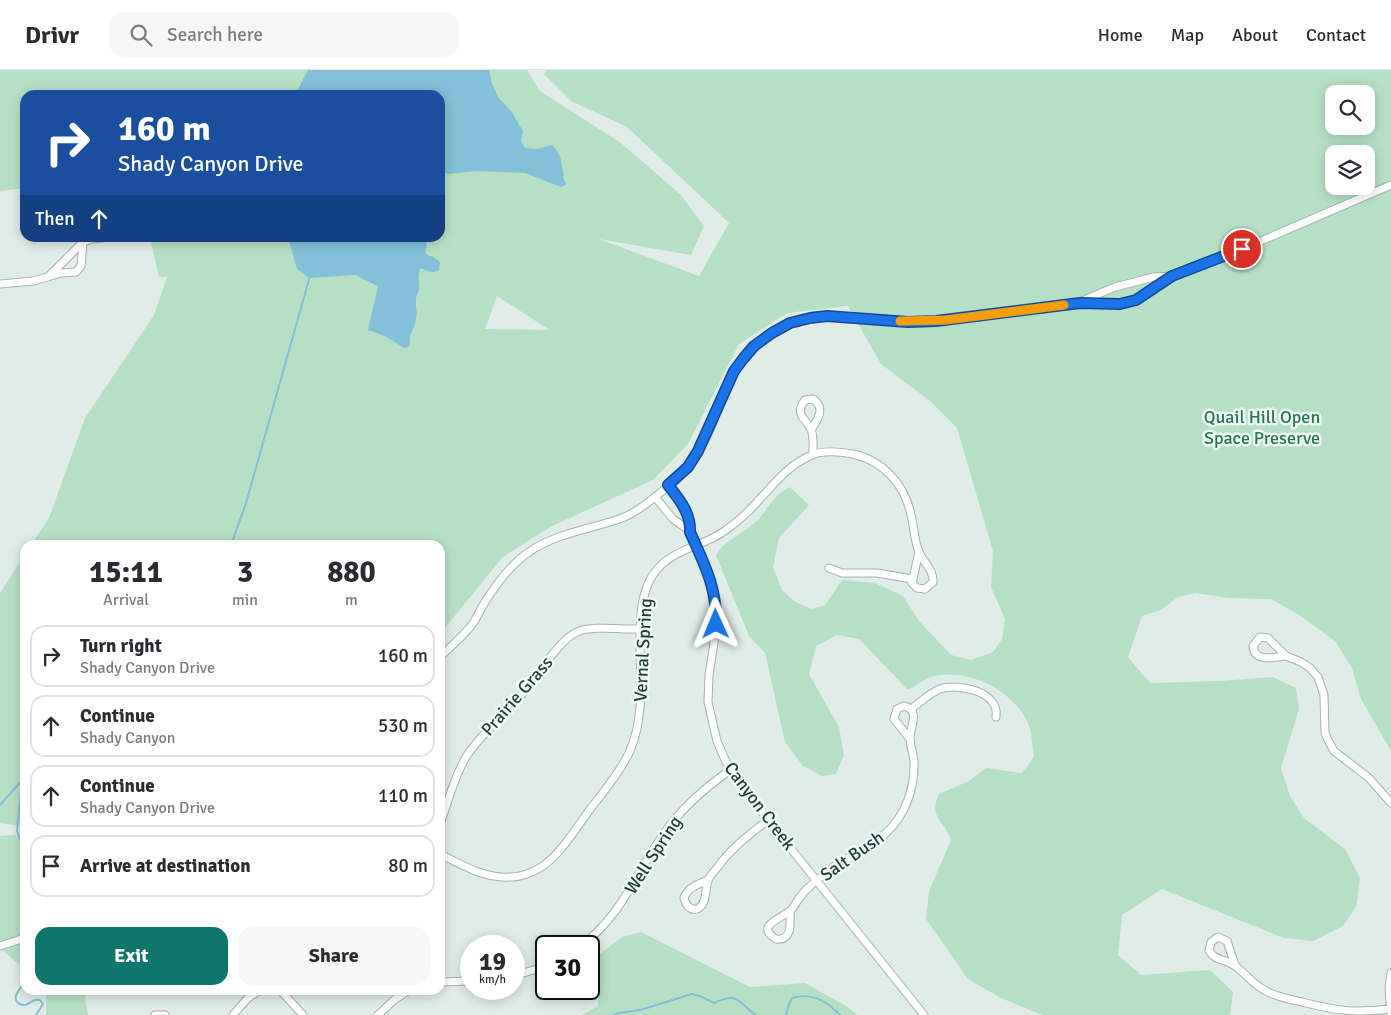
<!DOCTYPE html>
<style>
:root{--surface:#fff;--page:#f7f7f7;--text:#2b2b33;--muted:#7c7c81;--line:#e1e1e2;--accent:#0f766e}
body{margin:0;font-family:Signika,sans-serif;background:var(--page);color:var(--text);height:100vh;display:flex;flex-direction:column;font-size:19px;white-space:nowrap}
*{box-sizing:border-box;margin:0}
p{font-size:16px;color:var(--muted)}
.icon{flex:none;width:28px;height:28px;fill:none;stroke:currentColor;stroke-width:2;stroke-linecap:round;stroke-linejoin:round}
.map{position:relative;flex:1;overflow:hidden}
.sheet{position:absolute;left:20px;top:470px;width:425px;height:455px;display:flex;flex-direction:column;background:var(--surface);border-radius:15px;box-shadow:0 2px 12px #0003}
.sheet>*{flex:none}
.top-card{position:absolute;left:20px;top:20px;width:425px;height:152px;border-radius:15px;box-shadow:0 2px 12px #0003;background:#1a4fa0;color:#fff;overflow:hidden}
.tools{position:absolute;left:1325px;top:15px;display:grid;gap:10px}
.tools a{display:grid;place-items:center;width:50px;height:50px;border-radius:10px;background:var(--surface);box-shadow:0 2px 12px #0003;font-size:25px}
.speed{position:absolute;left:460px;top:865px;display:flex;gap:10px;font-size:25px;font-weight:700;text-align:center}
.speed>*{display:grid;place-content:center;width:65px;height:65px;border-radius:50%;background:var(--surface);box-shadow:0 2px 12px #0003;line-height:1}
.speed small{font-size:12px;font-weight:400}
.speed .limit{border:2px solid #111;border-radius:8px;background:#fff;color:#111}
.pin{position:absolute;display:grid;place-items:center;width:42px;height:42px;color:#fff;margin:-21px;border:2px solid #fff;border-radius:50%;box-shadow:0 1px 5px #0007}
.me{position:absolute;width:55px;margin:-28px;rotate:359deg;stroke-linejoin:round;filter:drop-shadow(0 0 4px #0008)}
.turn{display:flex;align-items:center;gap:18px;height:105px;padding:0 15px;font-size:22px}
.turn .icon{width:65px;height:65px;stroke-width:2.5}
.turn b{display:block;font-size:35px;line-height:42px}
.then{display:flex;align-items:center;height:48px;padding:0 15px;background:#0003;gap:10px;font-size:19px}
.eta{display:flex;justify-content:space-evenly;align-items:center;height:85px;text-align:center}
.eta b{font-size:30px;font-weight:700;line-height:35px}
.cta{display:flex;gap:10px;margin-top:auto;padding:10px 15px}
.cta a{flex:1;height:58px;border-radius:15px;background:var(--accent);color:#fff;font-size:20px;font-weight:700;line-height:58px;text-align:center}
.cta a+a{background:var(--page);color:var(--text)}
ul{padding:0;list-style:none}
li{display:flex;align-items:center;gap:15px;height:62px;margin:0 10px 8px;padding:0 5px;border:2px solid var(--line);border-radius:15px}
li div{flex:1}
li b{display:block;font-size:19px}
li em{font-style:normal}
header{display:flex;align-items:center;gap:30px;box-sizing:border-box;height:70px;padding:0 25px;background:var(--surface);border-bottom:1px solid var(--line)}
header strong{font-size:24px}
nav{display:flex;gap:28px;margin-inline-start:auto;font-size:18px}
.search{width:350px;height:45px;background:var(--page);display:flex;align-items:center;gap:12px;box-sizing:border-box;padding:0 18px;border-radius:15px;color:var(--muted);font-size:19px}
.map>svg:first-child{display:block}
</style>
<header>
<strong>Drivr</strong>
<div class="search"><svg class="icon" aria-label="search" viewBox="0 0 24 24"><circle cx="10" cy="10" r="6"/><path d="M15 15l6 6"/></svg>Search here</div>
<nav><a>Home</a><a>Map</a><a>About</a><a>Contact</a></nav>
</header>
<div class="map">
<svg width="1391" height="945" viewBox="0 0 1391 945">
<rect width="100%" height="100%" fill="#e0ece8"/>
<g fill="#b6e0c6" fill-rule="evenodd">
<path d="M0,0h527l13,21 81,52 60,52 23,31 -13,29 -92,-16 100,37 30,-53 -102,-96 -56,-26 -27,-27 3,-4h844v681l-30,-52 -9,-31 -17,-27 -36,-26 -28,-16 -43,-1 -33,-5 -17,4 -17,13 -19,6 -14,41 22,26 71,-2 52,-4 23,11 3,21 -18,59 9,28 14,22 41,31 15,29 -3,26 -3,6 -11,16 -30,15 -29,-3 -122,-49 -40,26 -4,40 23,20 69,-5 23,22 -3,23h-188l-41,-17 -33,-19 -42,-60 3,-28 22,-51c-7,-21 -23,-22 -12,-46l30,-13 17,-13 36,5 12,-16c-2,-11 -2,-25 -6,-34 -15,-32 -55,-52 -89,-48 -10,1 -22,10 -31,15l-49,-51 -22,-4 -21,11 -7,28 30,53 5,28 -8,19 -14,2 -19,-10 -18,-24 -20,-89 -16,-17 -33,-81c7,-13 24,-20 36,-30 15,-12 18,-28 38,-38l19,18 -30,33 -6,29 9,23 12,11 17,8 14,-4 17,-25 33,3 28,13 16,25 32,34 20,5 22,-8 9,-13 3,-20 -14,-32 2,-36 -36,-123 -27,-27 -49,-37 -33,-58 -61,7 -48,31 -51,100 -35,36 -103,47 -47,30 -63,77v-89h-409l18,-27 36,-100 69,-103 13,-38h-8l-9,-39h290v-143h-415v93l-25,3zM1334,24h32v32h-32zM1334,84h32v32h-32zM497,226l51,33v1l-63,-1z"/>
<polygon points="25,484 25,760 20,756 0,753 0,523"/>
<polygon points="25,764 25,900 0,878 0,766"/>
<polygon points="641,862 750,917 805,913 848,937 857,945 582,945 598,936 596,887 622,867"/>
<polygon points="46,920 88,920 85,928 88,945 46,945"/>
</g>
<g fill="#82c1d7">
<path d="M308,0h181l3,13 6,14 13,14 12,20 -2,10 4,7 12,1 15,-4c11,10 8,17 12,29l-1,4 3,5 -2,3 -3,1 -36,-14 -50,-2 -26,3 -7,-2 -2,2v-79h-145z"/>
<path d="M280,168h146l-1,3 2,4 -2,8 4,3h3l8,6 -1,8c-6,4 -12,1 -18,-2 -4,7 -2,12 -2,20 0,4 -3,7 -3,11 -1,7 2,13 0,20 -2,12 -8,14 -6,27l-6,2 -19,-12 -17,-6 10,-44 -23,-11 -46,3 -12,-9 -8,-28z"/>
</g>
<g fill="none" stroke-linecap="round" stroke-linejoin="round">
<g stroke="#82c1d7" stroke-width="2">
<polyline points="231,475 246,433 310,206"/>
<polyline points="22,711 17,761 25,781"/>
<polyline points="0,735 25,707"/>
<path d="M25,912c-4,6 -14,15 -7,21 2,2 5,2 7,2 7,-2 8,-7 15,-5l3,4 -7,11"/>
<path d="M614,945l5,-2 21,-3 52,-16 8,2 14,7c27,-12 23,0 42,12"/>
<path d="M786,945l3,-11 3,-6c20,-6 35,3 48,17"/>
</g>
<defs>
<g id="minor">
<polyline points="51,206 61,203 76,202 81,196 83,172"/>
<polyline points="0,214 33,211 48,207 83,172 92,169 103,168"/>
<polyline points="1082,231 1115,217 1154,207 1172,206 1217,190 1391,115"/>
<path d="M811,360c7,-11 15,-22 2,-31l-8,1c-11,14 0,18 6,29 3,7 2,18 2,25"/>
<path d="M669,415c10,14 22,28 21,46l21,51 6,24 -3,37 -5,32 -1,27 9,39 9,21 42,58 156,195"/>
<polyline points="655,427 673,449 690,461"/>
<polyline points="829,498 842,503 877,503 912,509"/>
<path d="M1286,586c-12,1 -32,7 -33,-10l7,-9 8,1 18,18 15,6 9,6 8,9 6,18 1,38 4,9 5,9 35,27 22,25"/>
<path d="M440,587c11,-11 25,-22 34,-35 4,-7 7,-14 11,-20 12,-19 26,-38 44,-50 27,-19 63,-23 93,-34 19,-7 54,-37 67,-53 40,-50 29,-114 102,-142 37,-14 77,-3 116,-2 57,2 114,-12 170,-18 19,-2 39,4 58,-2 13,-5 26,-17 37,-25"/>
<path d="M911,639c9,-6 18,-16 29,-20 18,-6 60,2 56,28"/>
<path d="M440,754c8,-22 14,-47 26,-67 17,-26 41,-45 61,-68 13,-16 32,-49 50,-57 16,-7 46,-2 64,-3"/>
<path d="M440,784c22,11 45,25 71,23 10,0 23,-5 32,-11 20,-15 33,-38 48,-58 11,-14 23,-29 32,-44 9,-14 14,-31 16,-48 7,-42 -10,-110 16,-144 17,-23 47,-25 68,-40 13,-9 25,-19 35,-31 17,-18 30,-36 54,-46 11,-5 29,-3 41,-1 31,7 52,31 58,61 3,11 3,25 8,37 4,10 15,18 14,30l-8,7 -8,-1 -5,-5 7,-31"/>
<path d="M708,810c-9,4 -20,7 -24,18 1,5 5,13 13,11 10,-4 8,-20 11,-28 1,-5 6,-9 9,-13 14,-20 32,-33 51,-48"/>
<path d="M790,841c0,12 3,30 -14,28 -22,-13 6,-21 14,-28 4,-3 7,-11 11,-15 4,-6 10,-11 16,-16 7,-5 14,-12 21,-16 16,-10 34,-17 48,-31 20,-18 29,-46 28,-72 -1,-8 -4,-16 -4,-23 0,-11 11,-28 -6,-32l-7,3 -3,10 16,20"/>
<polyline points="0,876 25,868"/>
<path d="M581,876c46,-35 56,-79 90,-122 17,-22 37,-38 59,-54"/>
<path d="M1235,895l-8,-24 -9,-4 -7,5 -2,9c6,10 17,8 26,15 9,6 16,16 26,22 12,8 27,11 41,14 35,9 52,11 88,7"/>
<polyline points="514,906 546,896"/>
<polyline points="440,912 471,911"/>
<polyline points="280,920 303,945"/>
<polyline points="1391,943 1389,918 1391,903"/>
<polyline points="155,945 165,945"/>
<polyline points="233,945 248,928 260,920"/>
<polyline points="378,945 394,930 409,920"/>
</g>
</defs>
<use href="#minor" stroke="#a2b4b0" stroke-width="9"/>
<use href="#minor" stroke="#fff" stroke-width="7"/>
</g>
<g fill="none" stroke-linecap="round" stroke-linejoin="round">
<defs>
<path id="route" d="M716,554c1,-37 -12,-60 -26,-92 1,-19 -11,-33 -22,-47l20,-18 10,-16 36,-80 9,-12 11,-13 18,-13 18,-10 20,-5 17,-2 81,6 28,-1 144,-18 40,1 16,-4 36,-24 70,-27"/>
</defs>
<use href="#route" stroke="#114b97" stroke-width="12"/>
<use href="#route" stroke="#1a73e8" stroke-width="9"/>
<polyline stroke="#f59e0b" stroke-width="9" points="900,251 946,250 1064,235"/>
</g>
<g text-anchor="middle" stroke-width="5" stroke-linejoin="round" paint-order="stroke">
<g font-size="18" fill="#25784e" stroke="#f0f8f5">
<text x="1262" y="353">Quail Hill Open<tspan x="1262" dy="21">Space Preserve</tspan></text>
</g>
<g font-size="18" fill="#1f3e39" stroke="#f0f8f5">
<text transform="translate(643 580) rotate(-87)" y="6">Vernal Spring</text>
<text transform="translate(517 626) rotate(-49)" y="6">Prairie Grass</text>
<text transform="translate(760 736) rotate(53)" y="6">Canyon Creek</text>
<text transform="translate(653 785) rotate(-57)" y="6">Well Spring</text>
<text transform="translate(852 786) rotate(-35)" y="6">Salt Bush</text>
</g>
</g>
</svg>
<div class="tools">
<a><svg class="icon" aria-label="search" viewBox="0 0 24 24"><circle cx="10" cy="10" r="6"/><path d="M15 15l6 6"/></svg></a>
<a><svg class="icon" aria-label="layers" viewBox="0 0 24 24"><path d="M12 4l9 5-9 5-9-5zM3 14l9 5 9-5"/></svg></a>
</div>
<div class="speed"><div>19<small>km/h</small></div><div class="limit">30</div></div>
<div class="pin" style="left:1242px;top:179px;background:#d93025"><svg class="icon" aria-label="arrive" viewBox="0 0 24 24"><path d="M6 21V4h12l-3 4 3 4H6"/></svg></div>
<svg class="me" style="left:716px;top:554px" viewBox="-20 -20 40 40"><path d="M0-17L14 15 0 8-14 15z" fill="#1a73e8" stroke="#fff" stroke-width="4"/></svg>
<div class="top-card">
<div class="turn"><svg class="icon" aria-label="right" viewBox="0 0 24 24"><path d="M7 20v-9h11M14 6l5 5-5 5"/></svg><div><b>160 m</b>Shady Canyon Drive</div></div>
<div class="then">Then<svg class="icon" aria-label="ahead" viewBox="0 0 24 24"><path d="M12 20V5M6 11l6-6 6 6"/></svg></div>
</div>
<section class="sheet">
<div class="eta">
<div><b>15:11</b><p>Arrival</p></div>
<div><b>3</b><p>min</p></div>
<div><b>880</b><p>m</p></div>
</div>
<ul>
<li><svg class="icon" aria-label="right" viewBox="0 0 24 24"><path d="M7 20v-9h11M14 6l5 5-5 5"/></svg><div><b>Turn right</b><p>Shady Canyon Drive</p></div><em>160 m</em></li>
<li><svg class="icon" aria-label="ahead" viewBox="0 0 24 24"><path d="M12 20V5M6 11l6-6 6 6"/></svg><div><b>Continue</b><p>Shady Canyon</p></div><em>530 m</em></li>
<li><svg class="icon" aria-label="ahead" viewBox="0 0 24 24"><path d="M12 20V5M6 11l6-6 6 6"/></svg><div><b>Continue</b><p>Shady Canyon Drive</p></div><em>110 m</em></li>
<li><svg class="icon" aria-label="arrive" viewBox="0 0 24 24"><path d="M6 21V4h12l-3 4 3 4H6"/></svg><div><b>Arrive at destination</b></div><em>80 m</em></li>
</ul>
<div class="cta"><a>Exit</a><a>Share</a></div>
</section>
</div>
